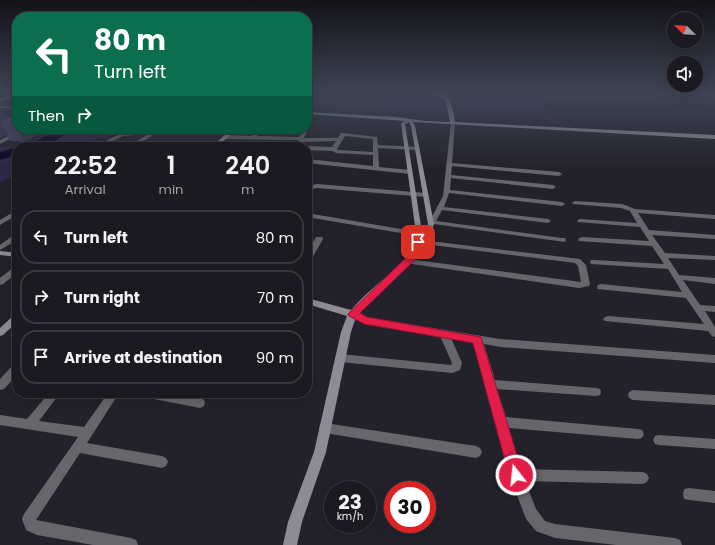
<!DOCTYPE html>
<style>
:root{--surface:#1a1a20;--page:#232329;--text:#f1f3f6;--muted:#9fa1a5;--line:#38383e}
body{margin:0;font-family:Poppins,sans-serif;background:var(--page);color:var(--text);height:100vh;display:flex;flex-direction:column;font-size:15px;white-space:nowrap}
*{box-sizing:border-box;margin:0}
p{font-size:13px;color:var(--muted)}
.icon{flex:none;width:22px;height:22px;fill:none;stroke:currentColor;stroke-width:2;stroke-linecap:round;stroke-linejoin:round}
.map{position:relative;flex:1;overflow:hidden}
.details{position:absolute;left:12px;top:142px;width:300px;height:256px;display:flex;flex-direction:column;background:var(--surface);border-radius:16px;box-shadow:0 4px 16px #0002,0 0 0 1px var(--line)}
.details>*{flex:none}
.guide{position:absolute;left:12px;top:12px;width:300px;height:122px;border-radius:16px;box-shadow:0 4px 16px #0002,0 0 0 1px var(--line);background:#0b6e4f;color:#fff;overflow:hidden}
.needle{width:26px;rotate:294deg}
.buttons{position:absolute;left:667px;top:12px;display:grid;gap:8px}
.buttons a{display:grid;place-items:center;width:36px;height:36px;border-radius:50%;background:var(--surface);box-shadow:0 4px 16px #0002,0 0 0 1px var(--line);font-size:20px}
.speed{position:absolute;left:324px;top:481px;display:flex;gap:8px;font-size:20px;font-weight:700;text-align:center}
.speed>*{display:grid;place-content:center;width:52px;height:52px;border-radius:50%;background:var(--surface);box-shadow:0 4px 16px #0002,0 0 0 1px var(--line);line-height:1}
.speed small{font-size:10px;font-weight:400}
.speed .limit{border:6px solid #d22;background:#fff;color:#111}
.pin{position:absolute;display:grid;place-items:center;width:34px;height:34px;color:#fff;margin:-17px;border-radius:8px;box-shadow:0 2px 6px #0006}
.me{position:absolute;width:44px;margin:-22px;rotate:344deg;stroke-linejoin:round;filter:drop-shadow(0 0 3px #0008)}
.turn{display:flex;align-items:center;gap:14px;height:84px;padding:0 16px;font-size:18px}
.turn .icon{width:52px;height:52px;stroke-width:2.5}
.turn b{display:block;font-size:28px;line-height:34px}
.then{display:flex;align-items:center;height:38px;padding:0 16px;background:#0003;gap:8px;font-size:15px}
.eta{display:flex;justify-content:space-evenly;align-items:center;height:68px;text-align:center}
.eta b{font-size:24px;font-weight:600;line-height:28px}
ul{padding:0;list-style:none}
li{display:flex;align-items:center;gap:12px;height:54px;margin:0 8px 6px;padding:0 8px;border:2px solid var(--line);border-radius:16px}
li div{flex:1}
li b{display:block;font-size:15px}
li em{font-style:normal}
.map>svg:first-child{display:block}
</style>
<div class="map">
<svg width="715" height="545" viewBox="0 0 715 545">
<rect width="100%" height="100%" fill="#23222b"/>
<polygon fill="#2c2a39" points="307,93 535,93 556,121 307,108"/>
<g fill="#2d2847">
<path d="M698,93h17v15c-8,-1 -13,-9 -17,-15z"/>
<polygon points="54,129 158,129 108,136 96,139 83,147 17,147 17,177 9,178 0,183 0,147 21,147"/>
</g>
<g fill="none" stroke-linecap="round" stroke-linejoin="round">
<g fill="#0d0426" fill-rule="evenodd">
<path d="M58,129h14l-25,18h-19c2,-3 25,-15 30,-18z"/>
<polygon points="17,147 17,155 0,160 0,152"/>
</g>
<g fill="#66666b" fill-rule="evenodd">
<polygon points="0,106 17,107 17,109 0,108"/>
<polygon points="451,122 455,123 452,163 559,172 562,174 559,176 452,166 451,175 553,185 556,187 553,189 451,178 450,190 562,202 565,204 562,206 449,193 444,207 548,219 551,221 548,223 442,210 436,221 562,238 565,238 566,240 565,242 434,224 431,226 429,225 428,224 443,196"/>
<path d="M307,128l1,1 -4,9h34l3,-5h2l34,4 1,8 41,2 1,1 -3,2 -39,-2 1,19 31,3 3,2 -3,2 -103,-11v-4l66,7v-11l-37,-2 -3,-2 -26,-1v-3h-2l2,-1 25,1 4,-6 -36,1 -2,-2 -72,-1 -3,-2 3,-2 26,1 5,-7h4l-4,7 42,1 5,-8h3zM345,136l28,3v13l-35,-2 -1,-1z"/>
<polygon points="24,129 30,129 0,144 0,140"/>
<polygon points="164,129 179,129 177,130 156,133 135,147 128,147 148,134 123,136 100,147 93,147 120,134"/>
<polygon points="208,129 235,129 235,130 233,131 210,130"/>
<polygon points="185,142 277,145 280,147 183,145 183,143"/>
<polygon points="317,184 426,193 429,195 426,197 317,188 312,189 309,193 307,194 308,186"/>
<polygon points="575,201 622,204 635,209 715,215 715,219 638,213 649,230 715,235 715,239 652,235 665,253 715,256 715,260 668,258 679,275 715,278 715,284 683,280 700,305 715,306 715,312 705,311 715,327 715,337 712,336 708,331 605,321 603,319 605,317 608,316 704,324 686,298 598,289 597,287 598,285 601,284 682,292 668,269 591,264 590,262 591,260 594,260 664,264 652,246 579,241 578,239 582,237 649,241 640,227 578,222 577,221 578,220 580,219 637,223 630,211 621,208 573,204 572,203"/>
<polygon points="17,210 17,215 0,225 0,220"/>
<polygon points="307,213 418,232 422,234 418,236 307,217"/>
<polygon points="14,235 17,235 17,240 0,250 0,245"/>
<polygon points="316,237 322,237 323,239 311,260 307,262 307,253"/>
<polygon points="421,240 580,259 586,265 590,284 589,286 579,288 405,263 404,261 408,259 581,282 578,266 575,263 424,244 420,242"/>
<polygon points="14,267 17,267 17,273 3,284 0,285 0,278"/>
<polygon points="353,311 366,317 500,339 715,355 715,363 500,347 484,344 495,380 596,388 600,389 601,392 600,395 596,396 497,389 506,417 638,429 642,430 644,434 642,438 638,439 509,428 521,469 643,472 647,474 649,478 647,482 643,484 525,481 536,509 545,521 555,524 675,538 680,540 682,545 616,545 555,538 536,531 526,519 515,490 474,342 451,338 462,363 460,370 452,373 340,362 337,361 335,358 337,355 340,354 451,365 452,363 440,336 364,323 350,316 349,314 350,312"/>
<polygon points="17,364 17,375 4,389 0,390 0,379 13,365"/>
<polygon points="633,390 715,395 715,405 633,400 629,398 628,395 629,392"/>
<polygon points="49,393 60,393 39,421 84,427 108,393 119,393 87,443 162,456 166,458 168,462 166,466 162,468 80,453 36,520 131,538 136,540 138,545 93,545 37,535 26,530 22,519 24,514 78,437 0,425 0,415 27,419"/>
<polygon points="139,393 169,393 200,398 204,400 205,403 204,406 200,408 144,397 140,396"/>
<polygon points="325,423 476,446 480,448 482,452 480,456 476,458 325,433 321,432 319,428 321,424"/>
<polygon points="659,435 715,439 715,449 659,445 655,444 653,440 655,436"/>
<polygon points="689,488 715,491 715,503 689,500 684,499 683,494 684,489"/>
</g>
<g fill="#8c8c93" fill-rule="evenodd">
<polygon points="17,93 17,95 0,102 0,99"/>
<path d="M434,93c17,-2 19,16 21,29l260,13v4l-302,-17 2,4 19,98 -5,14 -8,15 -20,20 -34,30 -10,11 -6,18 -25,120 -24,70 -5,23h-14l5,-23 26,-70 27,-120 6,-16 -40,-12v-6l44,12c19,-22 44,-38 63,-60l1,-24 -14,-103 4,-2 -98,-7v-2l89,5 29,4 25,1 -4,-21zM409,122l2,4 17,98 -6,15 -1,-13 -16,-102z"/>
<polygon points="232,129 237,129 217,147 211,147"/>
<polygon points="0,251 17,253 17,257 0,255"/>
<polygon points="17,314 17,322 3,335 0,336 0,328 14,315"/>
</g>
</g>
<polygon fill="#453f63" points="0,113 5,113 8,118 17,114 17,129 48,129 48,130 24,142 10,141 7,135 0,138"/>
<g fill="#383350">
<polygon points="5,113 10,122 0,121 7,135 0,138 0,115"/>
<polygon points="17,121 17,128 14,122"/>
<polygon points="18,129 48,129 48,130 24,142"/>
</g>
<g fill="#504973" stroke="#383350">
<polygon points="0,113 5,113 0,115"/>
<polygon points="17,114 17,121 14,122 0,121"/>
</g>
<linearGradient id="sky" x2="0" y2="1"><stop stop-color="#131318"/><stop offset="0.55" stop-color="#3f4455"/><stop offset="1" stop-color="#3f4455" stop-opacity="0"/></linearGradient>
<rect width="715" height="169" fill="url(#sky)"/>
<polygon fill="#e11d48" stroke="#92132f" points="418,240 422,242 422,253 360,313 367,317 481,337 523,475 521,480 516,482 511,480 509,475 473,343 364,324 349,316 348,314 414,250 414,242"/>
</svg>
<div class="buttons">
<a><svg class="needle" viewBox="-14 -14 28 28"><path d="M0-13l5 13h-10z" fill="#e53935"/><path d="M0 13l5-13h-10z" fill="#9fa1a5"/></svg></a>
<a><svg class="icon" aria-label="sound" viewBox="0 0 24 24"><path d="M4 9h4l5-4v14l-5-4H4zM17 9q2 3 0 6"/></svg></a>
</div>
<div class="speed"><div>23<small>km/h</small></div><div class="limit">30</div></div>
<div class="pin" style="left:418px;top:242px;background:#d93025"><svg class="icon" aria-label="arrive" viewBox="0 0 24 24"><path d="M6 21V4h12l-3 4 3 4H6"/></svg></div>
<svg class="me" style="left:516px;top:475px" viewBox="-20 -20 40 40"><circle r="17" fill="#e11d48" stroke="#fff" stroke-width="3"/><path d="M0-11L8 9 0 5-8 9z" fill="#fff"/></svg>
<div class="guide">
<div class="turn"><svg class="icon" aria-label="left" viewBox="0 0 24 24"><path d="M17 20v-9H6M10 6l-5 5 5 5"/></svg><div><b>80 m</b>Turn left</div></div>
<div class="then">Then<svg class="icon" aria-label="right" viewBox="0 0 24 24"><path d="M7 20v-9h11M14 6l5 5-5 5"/></svg></div>
</div>
<section class="details">
<div class="eta">
<div><b>22:52</b><p>Arrival</p></div>
<div><b>1</b><p>min</p></div>
<div><b>240</b><p>m</p></div>
</div>
<ul>
<li><svg class="icon" aria-label="left" viewBox="0 0 24 24"><path d="M17 20v-9H6M10 6l-5 5 5 5"/></svg><div><b>Turn left</b></div><em>80 m</em></li>
<li><svg class="icon" aria-label="right" viewBox="0 0 24 24"><path d="M7 20v-9h11M14 6l5 5-5 5"/></svg><div><b>Turn right</b></div><em>70 m</em></li>
<li><svg class="icon" aria-label="arrive" viewBox="0 0 24 24"><path d="M6 21V4h12l-3 4 3 4H6"/></svg><div><b>Arrive at destination</b></div><em>90 m</em></li>
</ul>
</section>
</div>
